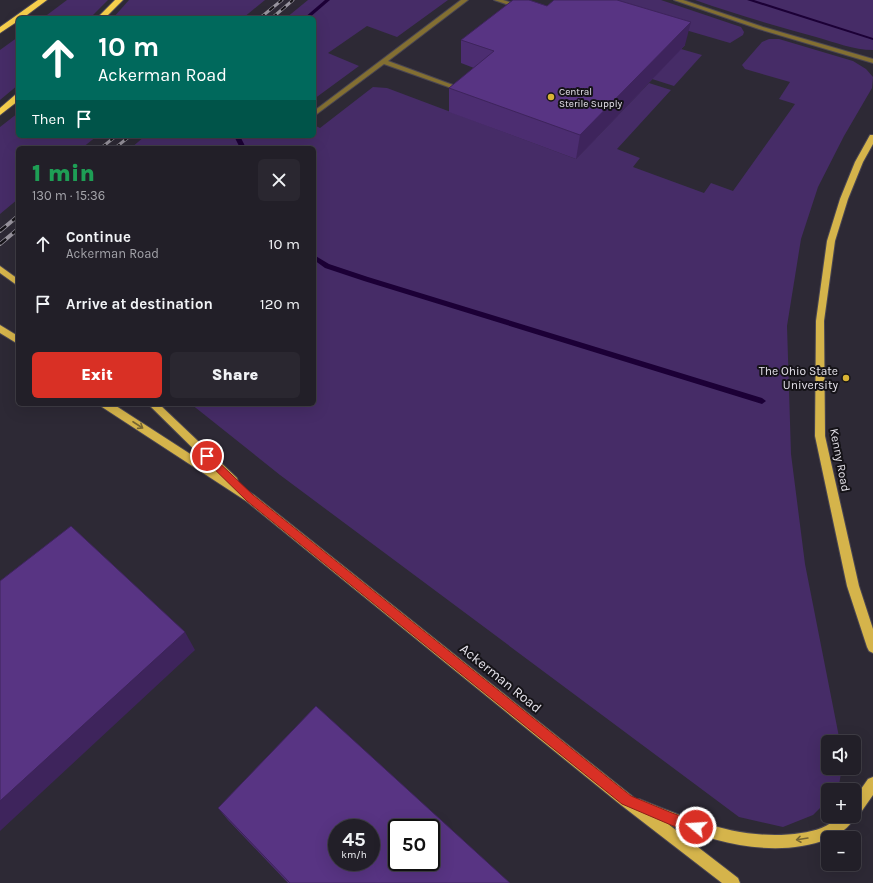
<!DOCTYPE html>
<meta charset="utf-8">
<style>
:root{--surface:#221f28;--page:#2a2730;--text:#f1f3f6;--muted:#a2a2a8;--line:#3f3d45;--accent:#d93025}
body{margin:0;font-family:Karla,sans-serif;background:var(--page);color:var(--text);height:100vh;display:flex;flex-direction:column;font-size:15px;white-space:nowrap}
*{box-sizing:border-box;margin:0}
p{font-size:13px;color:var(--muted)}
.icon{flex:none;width:22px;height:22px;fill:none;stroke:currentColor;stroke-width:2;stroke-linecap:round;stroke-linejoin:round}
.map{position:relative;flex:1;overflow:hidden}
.side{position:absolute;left:16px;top:146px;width:300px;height:260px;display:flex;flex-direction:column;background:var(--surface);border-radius:6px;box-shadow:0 4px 16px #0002,0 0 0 1px var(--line)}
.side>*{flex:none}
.guide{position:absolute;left:16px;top:16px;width:300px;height:122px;border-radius:6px;box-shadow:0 4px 16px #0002,0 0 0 1px var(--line);background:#00695c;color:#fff;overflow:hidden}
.fabs{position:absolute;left:821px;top:735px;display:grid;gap:8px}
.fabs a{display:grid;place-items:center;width:40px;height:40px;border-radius:6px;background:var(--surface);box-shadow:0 4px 16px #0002,0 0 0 1px var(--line);font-size:20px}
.speed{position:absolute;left:328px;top:819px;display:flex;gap:8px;font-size:20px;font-weight:700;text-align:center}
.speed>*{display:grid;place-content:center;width:52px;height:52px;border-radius:50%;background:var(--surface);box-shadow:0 4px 16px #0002,0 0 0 1px var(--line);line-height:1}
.speed small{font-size:10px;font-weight:400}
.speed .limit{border:2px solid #111;border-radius:6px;background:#fff;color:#111}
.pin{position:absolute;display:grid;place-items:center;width:34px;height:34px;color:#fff;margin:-17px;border:2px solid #fff;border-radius:50%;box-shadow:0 1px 4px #0007}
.me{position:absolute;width:44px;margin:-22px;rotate:288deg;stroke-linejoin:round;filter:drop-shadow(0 0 3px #0008)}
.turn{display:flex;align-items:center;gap:14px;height:84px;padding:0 16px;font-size:18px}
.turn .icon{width:52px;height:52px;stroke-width:2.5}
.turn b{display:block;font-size:28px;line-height:34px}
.then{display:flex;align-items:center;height:38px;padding:0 16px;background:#0003;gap:8px;font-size:15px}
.round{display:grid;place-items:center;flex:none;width:42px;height:42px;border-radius:6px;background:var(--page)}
.overview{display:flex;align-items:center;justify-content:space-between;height:68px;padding:0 16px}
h1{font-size:24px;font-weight:800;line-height:30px;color:#1e9e55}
.primary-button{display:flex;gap:8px;margin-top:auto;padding:8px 16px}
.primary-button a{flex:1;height:46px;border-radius:6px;background:var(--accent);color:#fff;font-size:16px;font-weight:800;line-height:46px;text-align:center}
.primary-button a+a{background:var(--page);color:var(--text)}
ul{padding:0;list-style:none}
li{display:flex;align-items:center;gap:12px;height:60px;padding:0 16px}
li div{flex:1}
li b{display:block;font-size:15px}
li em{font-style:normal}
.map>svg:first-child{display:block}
</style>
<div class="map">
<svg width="873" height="883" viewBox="0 0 873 883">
<rect width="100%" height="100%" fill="#2d2935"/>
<g fill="#462c67">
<polygon points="67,0 108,0 90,18 43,18"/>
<polygon points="129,0 265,0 243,18 113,18"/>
<polygon points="308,0 448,0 397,37 367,26 328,53 359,66 314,99 314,18 286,18"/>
<polygon points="583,0 661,0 741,27 744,32 743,35 730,43"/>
<path d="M695,0h178v50c-19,0 -39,-8 -57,-13 -41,-11 -81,-23 -121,-37z"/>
<polygon points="18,37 18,85 0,100 0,50"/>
<polygon points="769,39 779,39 853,61 866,69 873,77 872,88 844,136 818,187 801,239 787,326 791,454 805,564 840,742 828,742 828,768 842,768 838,790 828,790 828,800 813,815 783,827 739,817 280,475 191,404 314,404 314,148 131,148 145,136 314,136 314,125 320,128 373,87 387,88 576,159 649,83 671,90 617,149 640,158 633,167 704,193 711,183 733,191 795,104 779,99 790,82 745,69 742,65 762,42"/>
<polygon points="681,49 702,55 674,86 652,79"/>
<polygon points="18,113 18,136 97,136 82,148 18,148 18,199 0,214 0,127"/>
</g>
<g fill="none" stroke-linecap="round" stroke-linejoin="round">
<g fill="#1c0036" fill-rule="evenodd">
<polygon points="325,0 330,0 309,18 304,18"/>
<polygon points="747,0 754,0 873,38 873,40"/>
<polygon points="234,136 240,136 246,148 240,148"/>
<polygon points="314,255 329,264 368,277 762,398 766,401 762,404 364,281 325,268 314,260"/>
</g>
<defs>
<g id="minor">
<polygon points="461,0 468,0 388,61 461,88 461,90 457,90 384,64 314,116 314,111"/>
<polygon points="494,0 503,0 524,7 521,9"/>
<polygon points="674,0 683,0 763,27 873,59 873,63 759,29"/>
</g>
<g id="major">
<polygon points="870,135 873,135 873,144 863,162 848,199 835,241 824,321 825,436 859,586 873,629 873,653 869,651 867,647 847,586 815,436 816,321 827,241 840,199 855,162"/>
<polygon points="0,266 18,279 18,286 0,273"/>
<polygon points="0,325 18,336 18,344 0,333"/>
<path d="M100,404h13l102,66 -67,-66h11l78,74 1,3 -1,3 17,11 383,305 2,-1c51,21 107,43 162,34 14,-2 28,-6 38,-17h15v-17l14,-20 5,-2v18l-14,20 -4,1c-6,13 -16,18 -27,23 -53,20 -109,4 -160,-15l70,54 2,5h-18l-101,-78 -375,-304 -144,-94z"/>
</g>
<g id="highway">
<polygon points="38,0 47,0 23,18 18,18 18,21 0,33 0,27"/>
<polygon points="115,0 123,0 105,18 97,18"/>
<polygon points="15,95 18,95 18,101 0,115 0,108"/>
</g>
</defs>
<use href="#minor" stroke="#4a4652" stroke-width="2"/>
<use href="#major" stroke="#4a4652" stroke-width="2"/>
<use href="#highway" stroke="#4a4652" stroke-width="2"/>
<use href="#minor" fill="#836f32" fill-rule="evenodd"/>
<use href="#major" fill="#d5b44b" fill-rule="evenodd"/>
<use href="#highway" fill="#f7cf4c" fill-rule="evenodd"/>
<defs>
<g id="rail-far1">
<polyline points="260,18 282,0"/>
<polyline points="272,18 293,0"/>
<polyline points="101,148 116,136"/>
<polyline points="115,148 130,136"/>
</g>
<g id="rail">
<polyline points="0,231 18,216"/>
<polyline points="0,244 18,229"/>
</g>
</defs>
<use href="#rail-far1" stroke="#98949e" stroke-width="3"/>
<use href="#rail" stroke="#98949e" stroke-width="4"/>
<use href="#rail-far1" stroke="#151318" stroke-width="2" stroke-dasharray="6" stroke-linecap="butt"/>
<use href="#rail" stroke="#151318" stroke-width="2.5" stroke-dasharray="8" stroke-linecap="butt"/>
</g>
<g fill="#4c2d71">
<polygon points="547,6 685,45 576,159 449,112 449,88 474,68 461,63 461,40"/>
<polygon points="218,808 510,883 288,883 228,820"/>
</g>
<g fill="#3e245c">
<polygon points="691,22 685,45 576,159 580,135"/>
<polygon points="185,632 195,650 0,831 0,801"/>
</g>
<g fill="#583483" stroke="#3e245c" fill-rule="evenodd">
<polygon points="513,0 529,0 547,6 554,0 617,0 691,22 580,135 449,88 494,51 461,40"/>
<polygon points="71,526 185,632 0,801 0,581"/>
<path d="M316,706l194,177h-220l-72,-75zM337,828h34v34h-34zM397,828h34v34h-34z"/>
</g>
<defs><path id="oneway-shaft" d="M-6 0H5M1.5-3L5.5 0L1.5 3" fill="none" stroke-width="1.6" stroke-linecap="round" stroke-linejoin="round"/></defs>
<g stroke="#756432">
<use href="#oneway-shaft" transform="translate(138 425) rotate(33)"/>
<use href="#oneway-shaft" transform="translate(802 839) rotate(171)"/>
</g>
<polygon fill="#d93025" stroke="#8d1f18" points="207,453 210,454 253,495 631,796 672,813 700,823 702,827 700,832 696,834 671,825 622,804 247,501 204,459 202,456 204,454"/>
<g fill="#d9b334" stroke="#151318" stroke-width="1.5">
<circle cx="551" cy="97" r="4"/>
<circle cx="846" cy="378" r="4"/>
</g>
<g text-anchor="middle" stroke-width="4" stroke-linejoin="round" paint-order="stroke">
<g font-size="10" fill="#e4e1e9" stroke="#151318" text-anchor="start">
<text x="559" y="95">Central<tspan x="559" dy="12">Sterile Supply</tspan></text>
</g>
<g font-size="12" fill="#e4e1e9" stroke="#151318" text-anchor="end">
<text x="838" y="375">The Ohio State<tspan x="838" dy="14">University</tspan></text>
</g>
<g font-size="12" fill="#e4e1e9" stroke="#151318">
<text transform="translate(840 460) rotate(79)" y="4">Kenny Road</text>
</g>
<g font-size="14" fill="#e4e1e9" stroke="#151318">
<text transform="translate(501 678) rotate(39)" y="5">Ackerman Road</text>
</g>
</g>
</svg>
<div class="fabs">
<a><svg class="icon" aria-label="sound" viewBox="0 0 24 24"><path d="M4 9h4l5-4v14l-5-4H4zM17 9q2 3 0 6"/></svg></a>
<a>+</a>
<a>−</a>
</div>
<div class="speed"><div>45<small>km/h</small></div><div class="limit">50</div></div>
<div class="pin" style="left:207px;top:456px;background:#d93025"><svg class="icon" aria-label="arrive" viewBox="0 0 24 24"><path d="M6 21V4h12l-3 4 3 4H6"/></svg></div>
<svg class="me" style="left:696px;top:827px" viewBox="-20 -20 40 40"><circle r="17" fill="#d93025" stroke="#fff" stroke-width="3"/><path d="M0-11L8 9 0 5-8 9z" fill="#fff"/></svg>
<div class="guide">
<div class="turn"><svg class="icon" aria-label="ahead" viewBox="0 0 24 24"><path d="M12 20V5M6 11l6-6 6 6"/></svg><div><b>10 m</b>Ackerman Road</div></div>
<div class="then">Then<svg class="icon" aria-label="arrive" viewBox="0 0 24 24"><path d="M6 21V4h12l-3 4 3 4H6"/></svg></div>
</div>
<section class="side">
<div class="overview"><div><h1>1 min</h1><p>130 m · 15:36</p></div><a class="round"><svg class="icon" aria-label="close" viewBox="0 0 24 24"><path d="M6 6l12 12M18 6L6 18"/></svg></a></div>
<ul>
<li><svg class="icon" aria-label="ahead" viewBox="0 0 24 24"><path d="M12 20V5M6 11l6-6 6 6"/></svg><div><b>Continue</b><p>Ackerman Road</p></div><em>10 m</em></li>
<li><svg class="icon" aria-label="arrive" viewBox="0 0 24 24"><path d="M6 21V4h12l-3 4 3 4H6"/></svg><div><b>Arrive at destination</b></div><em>120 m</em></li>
</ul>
<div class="primary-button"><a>Exit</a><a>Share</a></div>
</section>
</div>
